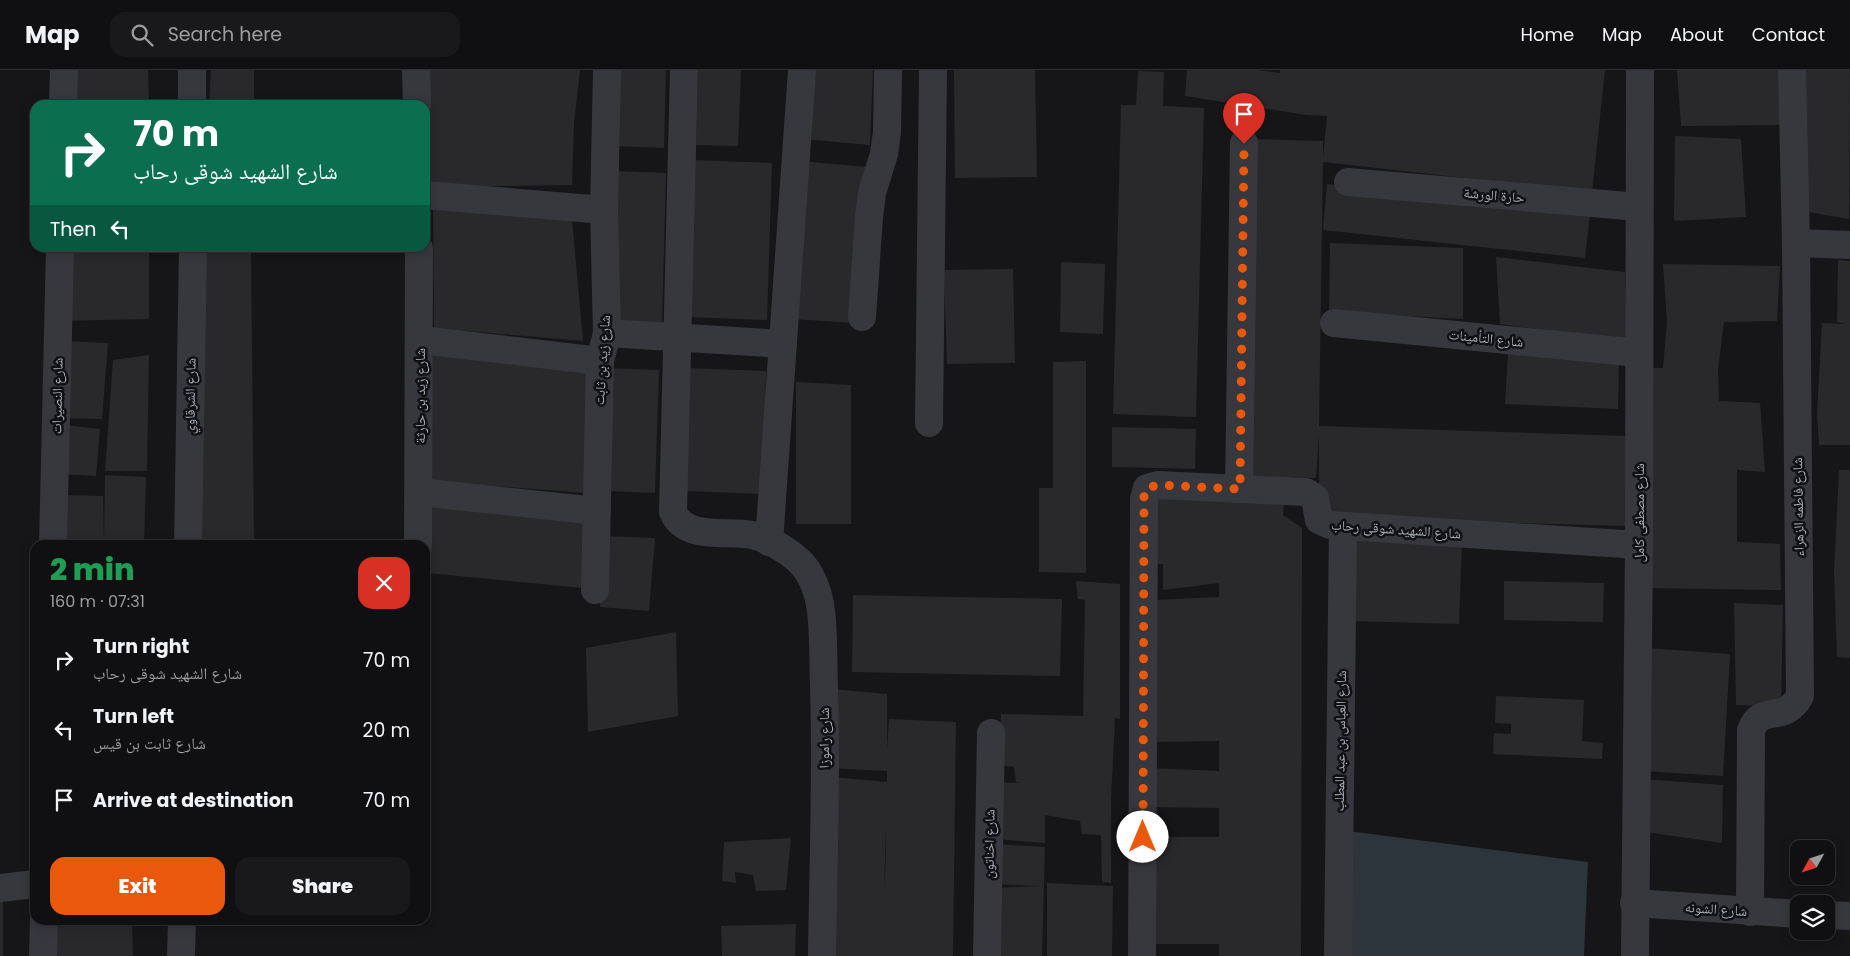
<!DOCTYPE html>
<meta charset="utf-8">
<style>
:root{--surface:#101012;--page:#19191b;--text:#f1f3f6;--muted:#9c9d9f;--line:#303032;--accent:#ea580c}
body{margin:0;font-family:Poppins,"Noto Naskh Arabic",sans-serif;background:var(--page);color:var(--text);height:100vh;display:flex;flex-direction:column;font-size:19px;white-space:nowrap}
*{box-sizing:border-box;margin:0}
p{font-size:16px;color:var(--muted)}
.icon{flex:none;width:28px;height:28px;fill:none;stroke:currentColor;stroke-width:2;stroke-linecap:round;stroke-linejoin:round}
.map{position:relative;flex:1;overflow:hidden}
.side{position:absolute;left:30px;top:470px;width:400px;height:385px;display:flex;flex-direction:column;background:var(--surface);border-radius:15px;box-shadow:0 2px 12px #0003,0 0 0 1px var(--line)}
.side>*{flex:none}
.guide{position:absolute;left:30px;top:30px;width:400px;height:152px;border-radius:15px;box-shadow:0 2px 12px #0003,0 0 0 1px var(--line);background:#0b6e4f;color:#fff;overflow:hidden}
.needle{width:32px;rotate:230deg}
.controls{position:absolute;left:1790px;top:770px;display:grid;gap:10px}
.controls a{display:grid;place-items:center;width:45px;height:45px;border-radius:10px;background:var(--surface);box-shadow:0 2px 12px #0003,0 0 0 1px var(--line);font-size:25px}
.pin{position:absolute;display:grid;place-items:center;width:42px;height:42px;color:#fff;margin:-51px -21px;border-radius:50% 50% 50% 0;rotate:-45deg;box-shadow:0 0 5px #0007}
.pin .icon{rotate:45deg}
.me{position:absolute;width:55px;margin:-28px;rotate:0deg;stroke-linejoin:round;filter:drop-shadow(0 0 4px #0008)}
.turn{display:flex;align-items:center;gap:18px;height:105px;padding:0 20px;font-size:22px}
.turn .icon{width:65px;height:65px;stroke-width:2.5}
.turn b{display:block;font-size:35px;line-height:42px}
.then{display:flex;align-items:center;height:48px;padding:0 20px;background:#0003;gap:10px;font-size:19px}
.round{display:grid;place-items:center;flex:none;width:52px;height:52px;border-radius:15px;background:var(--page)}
.headline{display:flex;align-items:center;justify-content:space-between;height:85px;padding:0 20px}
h1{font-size:30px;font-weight:800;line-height:38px;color:#1e9e55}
.action{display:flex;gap:10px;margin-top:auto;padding:10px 20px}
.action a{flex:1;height:58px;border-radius:15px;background:var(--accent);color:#fff;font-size:20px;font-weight:800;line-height:58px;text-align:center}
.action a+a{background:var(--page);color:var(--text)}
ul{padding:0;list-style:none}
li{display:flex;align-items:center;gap:15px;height:70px;padding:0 20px}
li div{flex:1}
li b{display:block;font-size:19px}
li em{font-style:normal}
header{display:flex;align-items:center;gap:30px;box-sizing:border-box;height:70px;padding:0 25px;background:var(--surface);border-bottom:1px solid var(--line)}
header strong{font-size:24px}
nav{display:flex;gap:28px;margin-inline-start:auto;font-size:18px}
.search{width:350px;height:45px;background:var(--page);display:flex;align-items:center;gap:12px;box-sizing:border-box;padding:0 18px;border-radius:15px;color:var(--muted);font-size:19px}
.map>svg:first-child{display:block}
</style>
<header>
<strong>Map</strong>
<div class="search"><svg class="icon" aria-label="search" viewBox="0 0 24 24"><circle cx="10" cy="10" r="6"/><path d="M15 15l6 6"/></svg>Search here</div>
<nav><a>Home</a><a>Map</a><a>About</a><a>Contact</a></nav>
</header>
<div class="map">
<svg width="1850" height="886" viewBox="0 0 1850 886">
<rect width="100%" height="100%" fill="#161618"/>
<polygon fill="#2c353c" points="1348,761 1588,792 1584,886 1346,886"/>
<g fill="#29292c" fill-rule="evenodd">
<polygon points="74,0 148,0 149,35 72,35"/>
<polygon points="211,0 254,0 254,35 209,35"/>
<polygon points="422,0 580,0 574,53 572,115 429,117"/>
<polygon points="615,0 666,0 664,78 612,76"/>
<polygon points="698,0 741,0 738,76 696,75"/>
<polygon points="809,0 873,0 870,75 803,69"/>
<polygon points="954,0 1035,0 1037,107 955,108"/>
<polygon points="1187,0 1257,0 1280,3 1280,0 1605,0 1592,122 1323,92 1319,356 1628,366 1627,456 1440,451 1319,442 1319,365 1316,408 1244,406 1250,69 1323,71 1323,89 1327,46 1306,45 1185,26"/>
<polygon points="1677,0 1785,0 1785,55 1681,56"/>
<polygon points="1799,0 1850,0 1849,149 1802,141"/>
<polygon points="1138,1 1164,2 1163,36 1204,38 1196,347 1113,344 1121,35 1136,35"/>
<polygon points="1675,66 1741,69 1746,147 1674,151"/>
<polygon points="693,90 772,93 767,250 688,247"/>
<polygon points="800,91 866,97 854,253 793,249"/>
<polygon points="616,101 666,103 662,258 611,257"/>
<polygon points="1327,114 1590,144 1585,188 1323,160"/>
<polygon points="433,136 571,138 583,271 434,258"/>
<polygon points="1330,173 1463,178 1463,249 1329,242"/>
<polygon points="60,178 149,178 149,249 59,251"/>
<polygon points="198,178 251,178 254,475 202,475"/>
<polygon points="1496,187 1625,202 1627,271 1500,254"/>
<polygon points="1838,190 1850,191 1850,375 1819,375 1817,344 1822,253 1845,254 1837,252"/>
<polygon points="1061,192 1105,194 1103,264 1060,262"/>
<polygon points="1663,194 1780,196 1777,251 1724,252 1718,300 1719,331 1760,333 1765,402 1737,400 1737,472 1780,474 1781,520 1644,518 1646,298 1663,298 1667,252"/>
<polygon points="1013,199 1015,293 947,294 944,200"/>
<polygon points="64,271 108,273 102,349 61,348"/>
<polygon points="1508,284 1619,290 1618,339 1505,334"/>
<polygon points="149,285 147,401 105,401 113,290"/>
<polygon points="431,285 589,300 585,423 428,411"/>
<polygon points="1086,291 1086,503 1039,502 1039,418 1053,418 1053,292"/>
<polygon points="608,298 659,300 655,423 604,421"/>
<polygon points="688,298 766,301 763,424 684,421"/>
<polygon points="796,312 851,315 851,454 796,454"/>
<polygon points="63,355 100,359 96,406 59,404"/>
<polygon points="1112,357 1196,359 1195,399 1112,397"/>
<polygon points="1839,400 1850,400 1850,588 1837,587 1834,503"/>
<polygon points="105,405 146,407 144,475 104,475"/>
<polygon points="1151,421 1284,431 1283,445 1302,458 1301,886 1219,886 1219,874 1148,874 1150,767 1219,767 1219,738 1149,737 1149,698 1219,701 1219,671 1148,672 1154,530 1219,527 1219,513 1163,520 1163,494 1151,494"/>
<polygon points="59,425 103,426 104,475 59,475"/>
<polygon points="428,437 584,450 582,518 428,503"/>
<polygon points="1352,462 1462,472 1459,554 1350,551"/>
<polygon points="602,466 655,468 649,541 600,537"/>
<polygon points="1076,511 1120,514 1120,649 1115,648 1111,730 1111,813 1102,812 1101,765 1082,764 1080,751 1045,745 1045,773 995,769 995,712 1021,713 1016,712 1014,697 997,695 1001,644 1083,646 1085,530 1078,529"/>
<polygon points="1504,511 1604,513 1603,552 1504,550"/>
<polygon points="853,525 1062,529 1060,606 852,602"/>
<polygon points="1734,533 1783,535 1781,637 1736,635"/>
<polygon points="676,562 678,646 588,662 586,578"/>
<polygon points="1647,578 1730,584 1723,706 1642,701"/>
<path d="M833,619l54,5v57l2,-32 67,3 -3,234h-123l3,-179 54,5v-11l-60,-3zM886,759v27l-2,35z"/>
<polygon points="1496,626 1584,630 1582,671 1603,673 1602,689 1493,684 1494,663 1511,664 1511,654 1495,653"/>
<polygon points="1643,709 1723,715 1722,773 1639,761"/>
<polygon points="791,768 786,820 756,821 753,805 735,802 736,813 722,811 724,772"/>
<polygon points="995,774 1045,777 1042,886 995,886 992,818 1041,816 991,814"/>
<polygon points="1047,813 1113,816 1112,886 1047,886"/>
<rect x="0" y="826" width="3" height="60"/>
<polygon points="49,850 132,850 133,886 48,886"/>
<polygon points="796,854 795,886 722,886 721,856"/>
</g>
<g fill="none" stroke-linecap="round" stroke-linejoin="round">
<g stroke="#37383d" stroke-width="28">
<polyline points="192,0 192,35"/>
<polyline points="416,0 417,35"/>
<path d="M684,0l-11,442c13,29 53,18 79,23 16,4 34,14 46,25 14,12 21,34 23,51 3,25 2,51 3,76 3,89 -1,179 -2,269"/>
<polyline points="63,35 64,0"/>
<polyline points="1348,112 1639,137"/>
<polyline points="425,125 604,140"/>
<polyline points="1796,173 1850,175"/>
<polyline points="862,247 869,147 872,123 884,84 887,62 888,0"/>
<polyline points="1334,253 1639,283"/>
<polyline points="607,263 783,274"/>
<polyline points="421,270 600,291"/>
<polyline points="929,353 933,0"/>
<polyline points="1239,419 1244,73"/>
<polyline points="419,422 597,441"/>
<polyline points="769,472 802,0"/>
<polyline points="53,475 60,178"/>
<polyline points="188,475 193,178"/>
<polyline points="418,475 419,178"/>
<polyline points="595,520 600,291 607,263 604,140 607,0"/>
<polyline points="0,818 35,814"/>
<polyline points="1634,833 1799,844"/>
<path d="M1750,842l1,-182c10,-27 33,-5 49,-34l-4,-453 -4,-173"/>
<polyline points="1826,845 1850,846"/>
<polyline points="43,886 44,850"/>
<polyline points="181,886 182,850"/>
<polyline points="987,886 991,663"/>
<polyline points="1142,886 1144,429 1147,418 1158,415 1306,422 1315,428 1319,450 1330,455 1639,475"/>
<polyline points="1338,886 1343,456"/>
<polyline points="1635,886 1639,475 1640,0"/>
</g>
</g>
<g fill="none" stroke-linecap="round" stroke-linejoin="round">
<polyline stroke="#ea580c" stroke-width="9" stroke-dasharray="0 16.2" points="1143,767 1144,423 1147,418 1158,415 1240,419 1244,74"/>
</g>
<g text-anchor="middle" stroke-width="5" stroke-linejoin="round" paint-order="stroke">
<g font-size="14" fill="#a8adb8" stroke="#111113">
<text transform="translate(1494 125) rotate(5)" y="5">حارة الورشة</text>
<text transform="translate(1486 268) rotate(6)" y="5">شارع التأمينات</text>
<text transform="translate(602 290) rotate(-86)" y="5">شارع زيد بن ثابت</text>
<text transform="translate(57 326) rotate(-89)" y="5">شارع النصيرات</text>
<text transform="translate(190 326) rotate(-89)" y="5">شارع الشرقاوي</text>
<text transform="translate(420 326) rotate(-90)" y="5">شارع زيد بن حارثة</text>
<text transform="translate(1798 437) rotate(-91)" y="5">شارع فاطمه الزهراء</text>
<text transform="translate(1639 443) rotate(-90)" y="5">شارع مصطفى كامل</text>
<text transform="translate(1396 459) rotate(4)" y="5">شارع الشهيد شوقى رحاب</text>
<text transform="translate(824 668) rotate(-90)" y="5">شارع راموزا</text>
<text transform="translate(1340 671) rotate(-89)" y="5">شارع العباس بن عبد المطلب</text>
<text transform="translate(989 774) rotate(-89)" y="5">شارع اخناتون</text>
<text transform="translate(1716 839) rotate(4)" y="5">شارع الشونه</text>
</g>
</g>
</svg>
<div class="controls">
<a><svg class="needle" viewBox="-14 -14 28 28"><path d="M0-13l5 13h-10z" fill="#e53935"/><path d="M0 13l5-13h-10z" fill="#9c9d9f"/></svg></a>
<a><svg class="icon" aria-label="layers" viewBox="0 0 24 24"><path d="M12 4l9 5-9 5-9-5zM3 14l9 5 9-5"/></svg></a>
</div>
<div class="pin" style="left:1244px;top:74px;background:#d93025"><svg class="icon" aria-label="arrive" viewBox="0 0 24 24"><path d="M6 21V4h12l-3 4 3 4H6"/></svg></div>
<svg class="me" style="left:1143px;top:767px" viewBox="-20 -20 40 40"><circle r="19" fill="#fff"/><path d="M0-13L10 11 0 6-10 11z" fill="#ea580c"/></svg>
<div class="guide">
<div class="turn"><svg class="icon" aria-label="right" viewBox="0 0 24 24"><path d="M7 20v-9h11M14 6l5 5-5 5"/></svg><div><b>70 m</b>شارع الشهيد شوقى رحاب</div></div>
<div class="then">Then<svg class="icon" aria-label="left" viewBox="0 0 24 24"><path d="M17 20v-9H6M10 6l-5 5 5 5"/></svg></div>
</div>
<section class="side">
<div class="headline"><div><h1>2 min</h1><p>160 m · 07:31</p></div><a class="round" style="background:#d93025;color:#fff"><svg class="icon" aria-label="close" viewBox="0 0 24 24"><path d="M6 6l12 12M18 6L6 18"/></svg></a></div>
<ul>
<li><svg class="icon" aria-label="right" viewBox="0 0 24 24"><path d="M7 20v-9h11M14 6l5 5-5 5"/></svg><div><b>Turn right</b><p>شارع الشهيد شوقى رحاب</p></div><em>70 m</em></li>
<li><svg class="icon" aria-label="left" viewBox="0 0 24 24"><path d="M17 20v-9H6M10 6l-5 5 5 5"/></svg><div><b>Turn left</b><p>شارع ثابت بن قيس</p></div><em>20 m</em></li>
<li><svg class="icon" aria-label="arrive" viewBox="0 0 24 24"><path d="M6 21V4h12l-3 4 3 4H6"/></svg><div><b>Arrive at destination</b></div><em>70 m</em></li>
</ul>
<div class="action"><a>Exit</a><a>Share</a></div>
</section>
</div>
